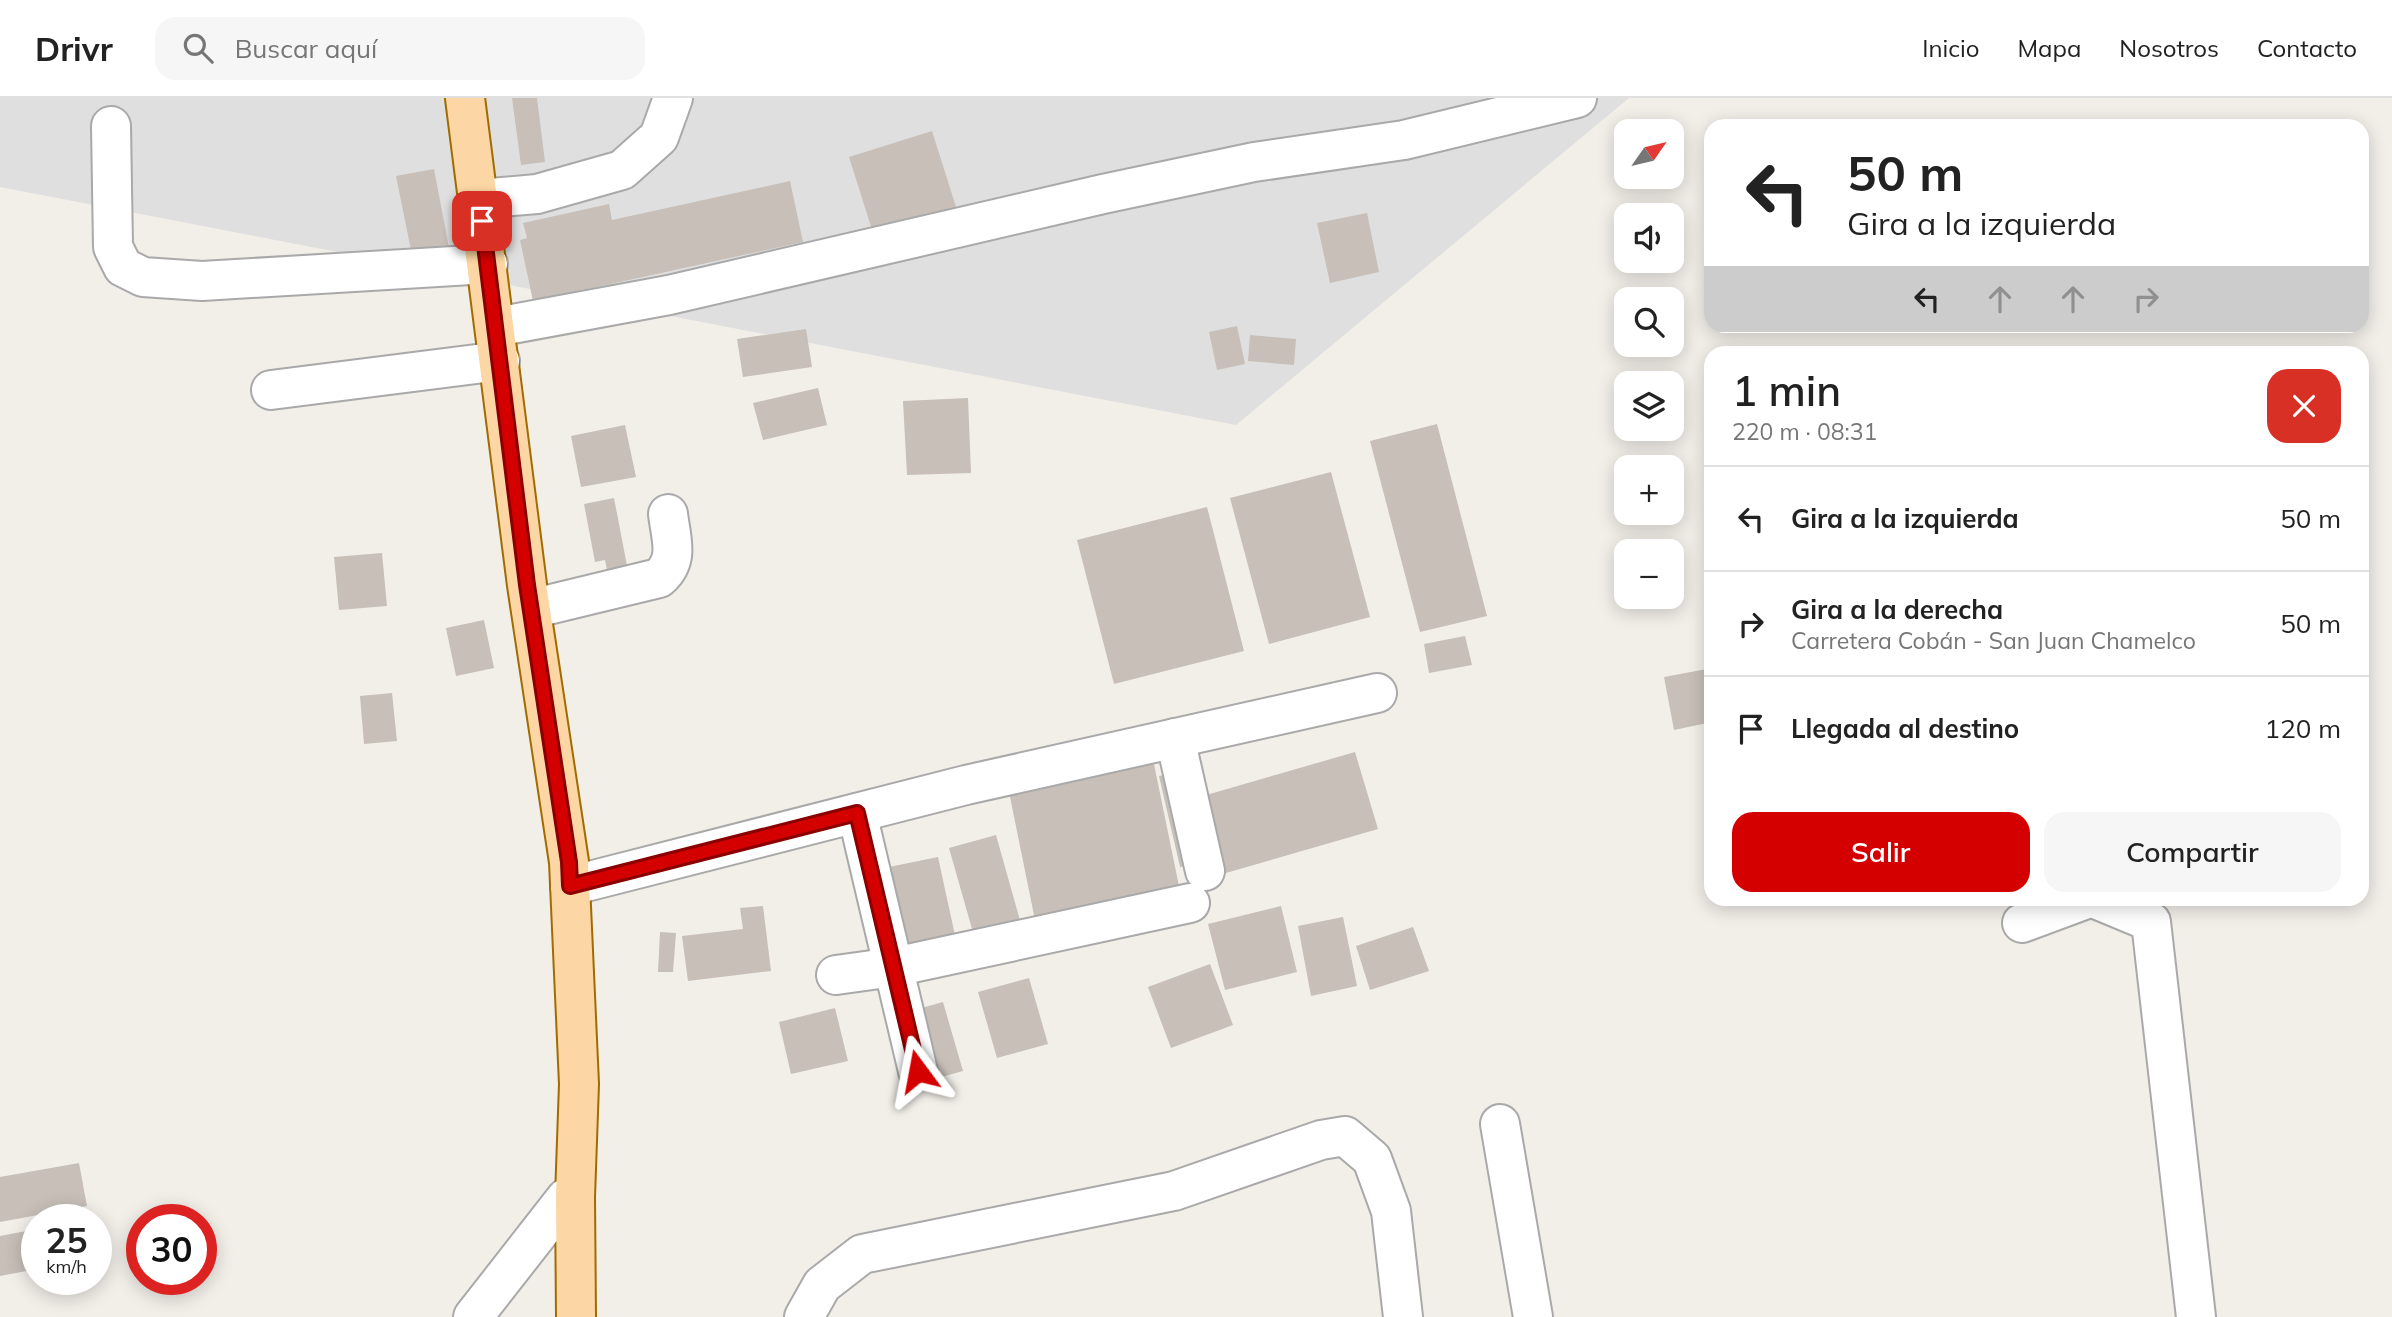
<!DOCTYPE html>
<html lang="es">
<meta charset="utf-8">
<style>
:root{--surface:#fff;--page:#f6f6f6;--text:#222;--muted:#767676;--line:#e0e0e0;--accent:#d40000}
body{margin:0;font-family:Mulish,sans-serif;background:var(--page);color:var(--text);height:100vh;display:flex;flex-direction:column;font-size:26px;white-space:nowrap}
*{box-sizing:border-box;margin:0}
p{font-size:23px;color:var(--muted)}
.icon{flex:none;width:38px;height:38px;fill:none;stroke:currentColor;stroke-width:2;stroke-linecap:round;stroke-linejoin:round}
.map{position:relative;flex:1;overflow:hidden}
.sheet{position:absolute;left:1704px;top:248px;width:665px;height:560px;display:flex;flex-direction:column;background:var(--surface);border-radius:21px;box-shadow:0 4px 18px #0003}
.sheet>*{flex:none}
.banner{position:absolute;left:1704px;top:21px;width:665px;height:214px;border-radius:21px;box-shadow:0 4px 18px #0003;background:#fff;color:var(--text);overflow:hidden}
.needle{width:46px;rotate:56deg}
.fabs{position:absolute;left:1614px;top:21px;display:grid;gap:14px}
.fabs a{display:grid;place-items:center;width:70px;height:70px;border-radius:14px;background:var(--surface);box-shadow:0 4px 18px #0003;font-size:35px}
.speed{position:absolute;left:21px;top:1106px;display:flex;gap:14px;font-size:35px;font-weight:700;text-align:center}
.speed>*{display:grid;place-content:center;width:91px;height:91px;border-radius:50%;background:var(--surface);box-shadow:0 4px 18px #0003;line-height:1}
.speed small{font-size:18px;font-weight:400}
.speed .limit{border:10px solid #d22;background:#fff;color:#111}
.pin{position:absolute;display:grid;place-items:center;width:60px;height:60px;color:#fff;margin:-30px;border-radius:14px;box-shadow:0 4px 10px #0006}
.me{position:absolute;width:77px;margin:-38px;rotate:347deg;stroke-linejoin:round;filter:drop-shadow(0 0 5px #0008)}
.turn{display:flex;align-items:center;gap:24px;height:147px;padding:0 28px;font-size:32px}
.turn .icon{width:91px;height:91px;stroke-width:2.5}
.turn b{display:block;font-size:49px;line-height:60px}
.lanes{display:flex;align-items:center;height:66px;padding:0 28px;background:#0003;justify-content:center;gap:35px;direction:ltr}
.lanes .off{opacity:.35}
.round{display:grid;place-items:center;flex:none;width:74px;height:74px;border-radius:21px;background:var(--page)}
.head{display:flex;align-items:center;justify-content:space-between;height:119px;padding:0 28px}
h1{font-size:42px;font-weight:600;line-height:52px}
.cta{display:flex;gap:14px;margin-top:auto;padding:14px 28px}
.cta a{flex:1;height:80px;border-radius:21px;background:var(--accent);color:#fff;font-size:28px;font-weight:600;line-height:80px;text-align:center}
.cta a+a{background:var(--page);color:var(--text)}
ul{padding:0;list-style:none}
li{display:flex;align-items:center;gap:21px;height:105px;padding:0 28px;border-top:2px solid var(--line)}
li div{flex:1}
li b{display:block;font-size:26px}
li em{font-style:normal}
header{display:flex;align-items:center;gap:42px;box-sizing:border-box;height:98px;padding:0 35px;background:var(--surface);border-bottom:2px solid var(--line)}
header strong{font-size:33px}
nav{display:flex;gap:38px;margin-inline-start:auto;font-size:24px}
.search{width:490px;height:63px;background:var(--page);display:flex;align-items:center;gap:18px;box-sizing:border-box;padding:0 24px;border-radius:21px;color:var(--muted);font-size:26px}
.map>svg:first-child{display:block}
</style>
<header>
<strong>Drivr</strong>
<div class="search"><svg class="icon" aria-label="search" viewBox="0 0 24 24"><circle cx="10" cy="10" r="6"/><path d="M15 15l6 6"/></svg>Buscar aquí</div>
<nav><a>Inicio</a><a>Mapa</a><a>Nosotros</a><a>Contacto</a></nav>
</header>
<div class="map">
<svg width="2392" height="1219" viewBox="0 0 2392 1219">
<rect width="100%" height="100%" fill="#f2efe9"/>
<polygon fill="#e0dfdf" points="0,0 1629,0 1236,327 0,89"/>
<g fill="#c7bfb8">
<polygon points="512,0 537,0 545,64 521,67"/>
<polygon points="932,33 956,109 873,135 849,59"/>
<polygon points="434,71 450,155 413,162 396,78"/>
<polygon points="790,83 803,144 533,203 520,142 527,140 523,125 609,106 612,122"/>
<polygon points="1367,115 1379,174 1330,185 1317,125"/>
<polygon points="1237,228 1245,266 1217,272 1209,234"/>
<polygon points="806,231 812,269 743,279 737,241"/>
<polygon points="1250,237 1296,241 1294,267 1248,263"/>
<polygon points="818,290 827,327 763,342 753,305"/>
<polygon points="968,300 971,375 907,377 903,303"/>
<polygon points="1437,326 1487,518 1420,534 1370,343"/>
<polygon points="625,327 636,379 581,389 571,338"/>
<polygon points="1331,374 1370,519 1269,546 1230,400"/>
<polygon points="614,400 629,478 609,482 605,462 595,464 584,406"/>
<polygon points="1207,409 1244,553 1114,586 1077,442"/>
<polygon points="382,455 387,508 339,512 334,459"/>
<polygon points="484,522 494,570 456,578 446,530"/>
<polygon points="1465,538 1472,567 1429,575 1424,546"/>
<polygon points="1712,570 1712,624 1674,632 1664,579"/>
<polygon points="392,595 397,643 364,646 360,598"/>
<polygon points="1355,654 1378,731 1219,777 1196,700"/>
<polygon points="1154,666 1180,793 1035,822 1009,694"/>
<polygon points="1175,675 1194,767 1180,769 1159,678"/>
<polygon points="996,737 1023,833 976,845 949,750"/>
<polygon points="938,759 956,842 906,852 889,769"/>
<polygon points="763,808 771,873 688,883 682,838 743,831 740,810"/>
<polygon points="1281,808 1297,874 1225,892 1208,826"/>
<polygon points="1343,819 1357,888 1311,898 1298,828"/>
<polygon points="1413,829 1429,873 1370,892 1356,848"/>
<polygon points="660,834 676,835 673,874 658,874"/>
<polygon points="1210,866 1233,927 1171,950 1148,889"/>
<polygon points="1029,880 1048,946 997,960 978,894"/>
<polygon points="943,904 963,973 938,980 918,911"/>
<polygon points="835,910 848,963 791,976 779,924"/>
<polygon points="79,1065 87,1108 0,1124 0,1079"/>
<polygon points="37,1131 37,1171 0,1178 0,1138"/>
</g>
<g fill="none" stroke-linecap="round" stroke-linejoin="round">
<defs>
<g id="minor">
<polyline points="111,28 113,149 123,169 143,179 202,183 488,166"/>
<polyline points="479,101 537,96 622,72 659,39 673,0"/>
<polyline points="496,229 669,197 1103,96 1254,64 1404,42 1577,0"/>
<polyline points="271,292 500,263"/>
<path d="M531,511l128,-31c21,-18 12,-39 9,-64"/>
<polyline points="1175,640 1205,773"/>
<polyline points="857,715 918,973"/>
<polyline points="570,788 966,687 1377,595"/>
<polyline points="2098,802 2151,824 2196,1219"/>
<polyline points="2022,825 2084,802"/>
<polyline points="836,877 894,869 1190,805"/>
<polyline points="1500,1026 1533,1219"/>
<polyline points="473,1219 566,1100 575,1099"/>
<polyline points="804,1219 822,1187 862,1156 1174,1093 1321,1042 1345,1038 1372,1061 1391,1113 1403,1219"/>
</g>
<polyline id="major" points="465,0 527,487 569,764 579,986 575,1099 576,1219"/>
</defs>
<use href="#minor" stroke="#a9a9a9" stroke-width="42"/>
<use href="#major" stroke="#a06b00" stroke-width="42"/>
<use href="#minor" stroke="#fff" stroke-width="38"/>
<use href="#major" stroke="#fcd6a4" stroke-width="38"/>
</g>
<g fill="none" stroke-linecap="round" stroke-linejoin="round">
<defs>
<polyline id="route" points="482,123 527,487 569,764 570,788 857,715 918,973"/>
</defs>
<use href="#route" stroke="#8a0000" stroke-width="18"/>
<use href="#route" stroke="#d40000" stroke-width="12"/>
</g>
</svg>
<div class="fabs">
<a><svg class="needle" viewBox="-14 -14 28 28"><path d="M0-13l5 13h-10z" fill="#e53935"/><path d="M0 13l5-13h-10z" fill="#767676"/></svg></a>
<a><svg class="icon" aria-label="sound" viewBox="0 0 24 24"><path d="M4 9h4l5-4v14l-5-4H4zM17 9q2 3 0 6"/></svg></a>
<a><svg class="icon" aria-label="search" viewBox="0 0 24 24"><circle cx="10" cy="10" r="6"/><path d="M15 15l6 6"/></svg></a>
<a><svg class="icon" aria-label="layers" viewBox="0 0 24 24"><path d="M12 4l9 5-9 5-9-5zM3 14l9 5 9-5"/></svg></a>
<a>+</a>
<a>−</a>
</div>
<div class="speed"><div>25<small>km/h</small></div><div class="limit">30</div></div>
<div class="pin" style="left:482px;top:123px;background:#d93025"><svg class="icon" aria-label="arrive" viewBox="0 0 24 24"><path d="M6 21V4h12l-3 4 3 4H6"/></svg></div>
<svg class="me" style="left:918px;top:973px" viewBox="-20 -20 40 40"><path d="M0-17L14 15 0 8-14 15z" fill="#d40000" stroke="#fff" stroke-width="4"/></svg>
<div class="banner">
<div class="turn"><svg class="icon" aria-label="left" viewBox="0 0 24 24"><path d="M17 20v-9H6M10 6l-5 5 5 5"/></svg><div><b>50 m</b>Gira a la izquierda</div></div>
<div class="lanes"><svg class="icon" aria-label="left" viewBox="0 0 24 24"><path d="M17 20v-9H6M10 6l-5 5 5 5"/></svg><svg class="icon off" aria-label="ahead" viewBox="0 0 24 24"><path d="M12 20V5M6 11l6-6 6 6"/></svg><svg class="icon off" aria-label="ahead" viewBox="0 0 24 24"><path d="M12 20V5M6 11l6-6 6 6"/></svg><svg class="icon off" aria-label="right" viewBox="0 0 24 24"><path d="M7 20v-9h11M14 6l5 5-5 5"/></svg></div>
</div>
<section class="sheet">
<div class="head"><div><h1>1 min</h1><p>220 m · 08:31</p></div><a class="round" style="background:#d93025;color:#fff"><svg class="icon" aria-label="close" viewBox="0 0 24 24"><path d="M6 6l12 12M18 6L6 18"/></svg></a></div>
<ul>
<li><svg class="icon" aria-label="left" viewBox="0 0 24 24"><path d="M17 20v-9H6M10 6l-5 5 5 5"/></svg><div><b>Gira a la izquierda</b></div><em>50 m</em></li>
<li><svg class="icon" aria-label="right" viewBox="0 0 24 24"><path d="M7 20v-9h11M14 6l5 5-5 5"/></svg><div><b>Gira a la derecha</b><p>Carretera Cobán - San Juan Chamelco</p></div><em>50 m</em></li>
<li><svg class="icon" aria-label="arrive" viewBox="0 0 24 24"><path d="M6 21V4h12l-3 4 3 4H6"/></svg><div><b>Llegada al destino</b></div><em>120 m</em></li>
</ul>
<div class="cta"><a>Salir</a><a>Compartir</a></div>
</section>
</div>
